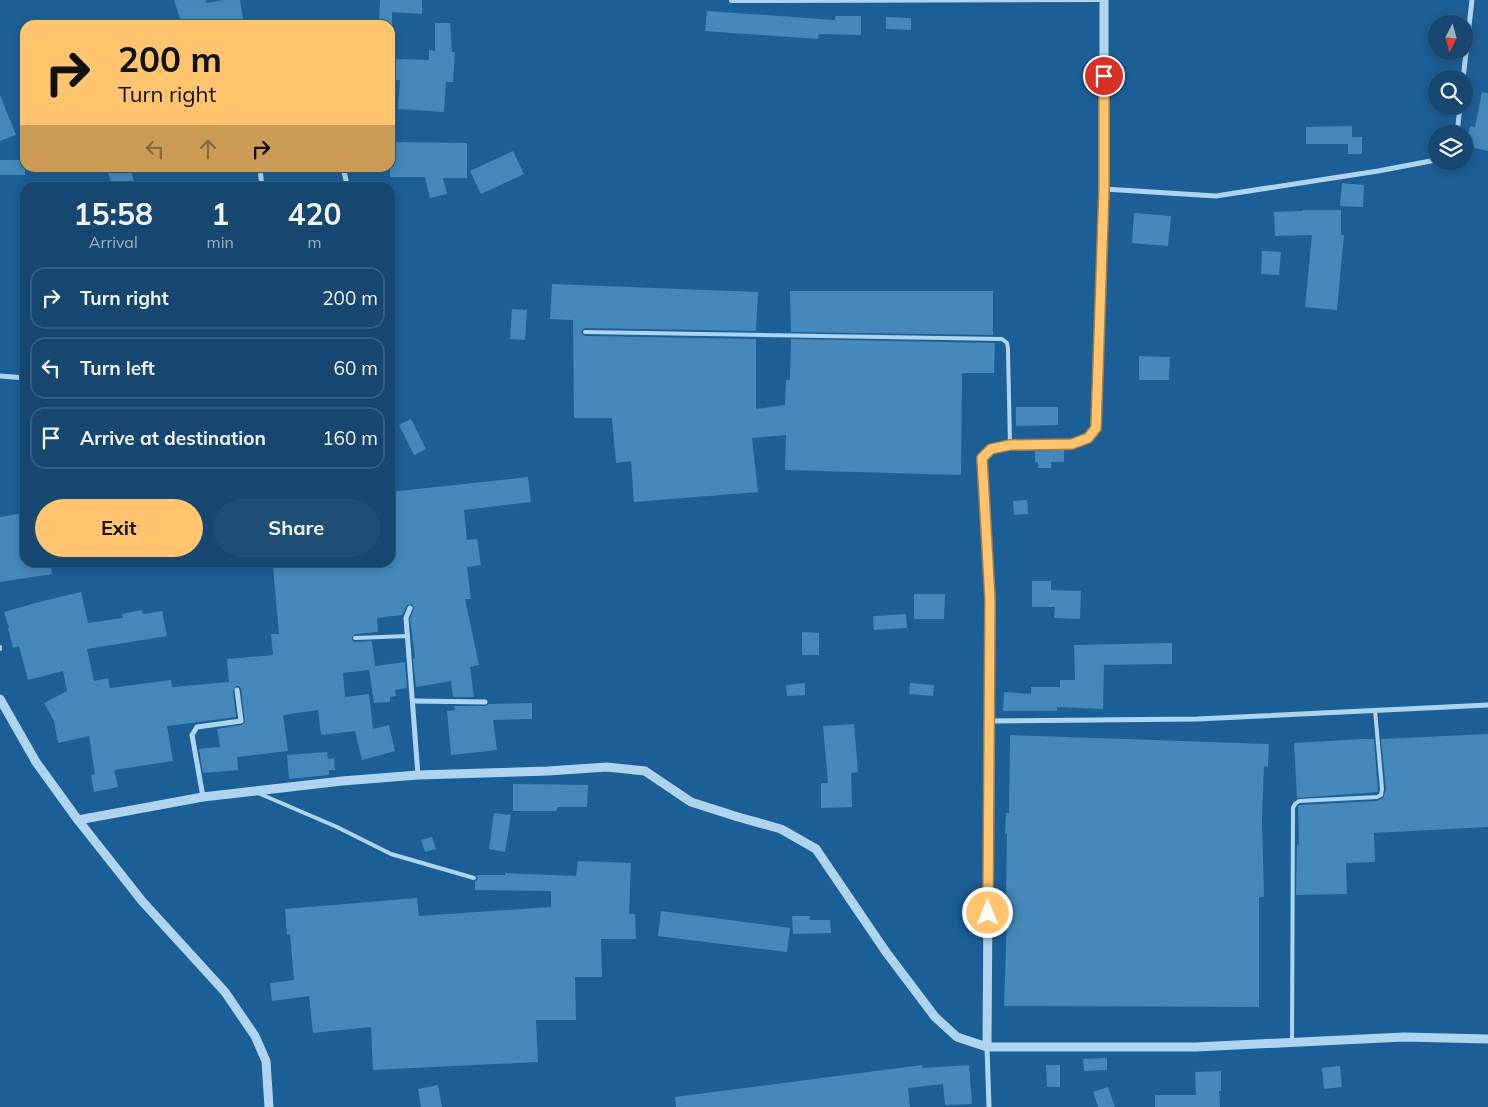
<!DOCTYPE html>
<style>
:root{--surface:#154770;--page:#1e4e75;--text:#f1f3f6;--muted:#9db2c3;--line:#345f83;--accent:#ffc46d}
body{margin:0;font-family:Mulish,sans-serif;background:var(--page);color:var(--text);height:100vh;display:flex;flex-direction:column;font-size:19px;white-space:nowrap}
*{box-sizing:border-box;margin:0}
p{font-size:16px;color:var(--muted)}
.icon{flex:none;width:28px;height:28px;fill:none;stroke:currentColor;stroke-width:2;stroke-linecap:round;stroke-linejoin:round}
.map{position:relative;flex:1;overflow:hidden}
.details{position:absolute;left:20px;top:182px;width:375px;height:385px;display:flex;flex-direction:column;background:var(--surface);border-radius:15px;box-shadow:0 2px 8px #0003,0 0 0 1px var(--line)}
.details>*{flex:none}
.hud{position:absolute;left:20px;top:20px;width:375px;height:152px;border-radius:15px;box-shadow:0 2px 8px #0003,0 0 0 1px var(--line);background:#ffc46d;color:#111;overflow:hidden}
.needle{width:32px;rotate:186deg}
.tools{position:absolute;left:1428px;top:15px;display:grid;gap:10px}
.tools a{display:grid;place-items:center;width:45px;height:45px;border-radius:50%;background:var(--surface);box-shadow:0 2px 8px #0003,0 0 0 1px var(--line);font-size:25px}
.pin{position:absolute;display:grid;place-items:center;width:42px;height:42px;color:#fff;margin:-21px;border:2px solid #fff;border-radius:50%;box-shadow:0 1px 5px #0007}
.me{position:absolute;width:55px;margin:-28px;rotate:0deg;stroke-linejoin:round;filter:drop-shadow(0 0 4px #0008)}
.turn{display:flex;align-items:center;gap:18px;height:105px;padding:0 15px;font-size:22px}
.turn .icon{width:65px;height:65px;stroke-width:2.5}
.turn b{display:block;font-size:35px;line-height:42px}
.lanes{display:flex;align-items:center;height:48px;padding:0 15px;background:#0003;justify-content:center;gap:25px;direction:ltr}
.lanes .off{opacity:.35}
.eta{display:flex;justify-content:space-evenly;align-items:center;height:85px;text-align:center}
.eta b{font-size:30px;font-weight:700;line-height:35px}
.action{display:flex;gap:10px;margin-top:auto;padding:10px 15px}
.action a{flex:1;height:58px;border-radius:30px;background:var(--accent);color:#111;font-size:20px;font-weight:700;line-height:58px;text-align:center}
.action a+a{background:var(--page);color:var(--text)}
ul{padding:0;list-style:none}
li{display:flex;align-items:center;gap:15px;height:62px;margin:0 10px 8px;padding:0 5px;border:2px solid var(--line);border-radius:15px}
li div{flex:1}
li b{display:block;font-size:19px}
li em{font-style:normal}
.map>svg:first-child{display:block}
</style>
<div class="map">
<svg width="1488" height="1107" viewBox="0 0 1488 1107">
<rect width="100%" height="100%" fill="#1c5f96"/>
<g fill="#4488bc">
<polygon points="174,0 206,0 206,3 224,0 240,0 244,25 182,25"/>
<polygon points="380,0 422,0 422,14 392,12 392,25 379,25"/>
<polygon points="707,11 835,20 835,16 861,16 861,35 819,34 818,39 705,31"/>
<polygon points="886,17 911,18 911,30 886,29"/>
<polygon points="435,23 450,23 452,52 455,52 453,82 446,82 444,112 398,109 400,80 392,80 393,59 429,60 429,50 435,51"/>
<polygon points="1482,92 1488,93 1488,151 1466,146 1470,126 1475,127"/>
<polygon points="0,95 16,135 0,141"/>
<polygon points="1352,126 1352,137 1362,137 1362,154 1348,154 1348,144 1306,144 1306,127"/>
<polygon points="390,142 467,143 467,178 443,178 447,194 430,198 425,177 390,177"/>
<polygon points="513,151 524,174 481,194 470,171"/>
<rect x="0" y="160" width="25" height="15"/>
<polygon points="107,168 131,168 134,182 112,187"/>
<polygon points="1342,183 1364,185 1363,207 1340,206"/>
<polygon points="1303,210 1341,210 1341,235 1344,235 1337,310 1305,307 1312,235 1275,236 1274,212 1303,211"/>
<polygon points="1134,213 1171,216 1168,246 1132,243"/>
<polygon points="1262,251 1281,252 1279,275 1261,274"/>
<polygon points="552,284 758,292 756,331 585,328 581,331 582,334 585,336 756,339 756,409 785,405 786,380 790,380 791,339 995,343 994,373 962,373 961,475 785,470 786,435 752,438 758,492 634,502 631,461 616,463 612,418 574,418 573,320 550,319"/>
<polygon points="790,291 993,291 993,335 791,332"/>
<polygon points="512,309 527,310 525,340 510,339"/>
<polygon points="1139,356 1170,357 1169,380 1139,380"/>
<polygon points="1016,407 1058,407 1058,425 1016,426"/>
<polygon points="411,419 426,449 414,455 399,425"/>
<polygon points="1064,450 1064,462 1051,462 1051,468 1038,468 1038,462 1035,462 1035,451"/>
<polygon points="528,477 531,502 464,510 467,540 477,539 481,565 467,567 471,599 465,599 479,665 470,667 474,697 453,697 451,681 416,687 413,659 415,658 410,619 414,608 412,604 407,605 402,615 377,618 378,632 355,634 352,637 352,640 355,642 372,641 375,666 405,662 407,688 395,690 396,696 390,697 390,702 374,703 369,670 343,673 345,697 369,694 373,729 389,725 395,751 362,760 355,731 321,735 318,710 283,715 288,751 237,757 238,770 203,773 199,749 220,747 217,729 242,725 245,722 241,689 239,686 236,686 233,691 236,717 167,726 173,761 114,770 118,787 94,792 91,775 95,774 89,736 58,743 54,721 44,703 67,691 63,671 28,680 19,646 13,648 8,628 9,628 4,612 35,603 81,592 88,623 123,618 122,614 142,610 143,614 162,611 167,636 87,649 94,681 108,678 110,688 171,680 172,687 229,682 227,659 273,655 271,634 279,634 273,567 321,562 390,562 390,492"/>
<polygon points="1027,500 1028,514 1014,515 1013,501"/>
<polygon points="25,513 25,562 50,562 52,574 0,582 0,517"/>
<polygon points="1032,581 1051,581 1051,590 1081,591 1080,619 1054,618 1055,607 1032,607"/>
<polygon points="914,594 945,594 944,619 914,619"/>
<polygon points="906,614 907,628 874,630 873,616"/>
<polygon points="802,632 819,633 819,655 802,655"/>
<polygon points="1172,643 1172,664 1104,665 1103,709 1057,707 1057,711 1003,711 1004,692 1031,694 1031,687 1060,687 1060,680 1075,680 1074,645"/>
<polygon points="805,683 805,695 787,696 786,685"/>
<polygon points="910,683 934,685 933,696 909,694"/>
<polygon points="532,703 532,719 493,720 497,750 451,755 447,711 455,710 454,706 485,706 489,704"/>
<polygon points="854,724 858,772 851,773 852,807 821,808 821,783 828,783 823,726"/>
<polygon points="1488,734 1488,827 1374,833 1375,862 1346,863 1347,894 1296,895 1297,845 1299,844 1298,806 1300,805 1377,801 1383,798 1386,789 1381,739"/>
<polygon points="1010,735 1269,744 1268,767 1264,766 1262,819 1264,897 1259,897 1259,1007 1004,1006 1007,918 1003,918 1003,896 1006,896 1007,834 1005,834 1006,813 1009,813"/>
<polygon points="1363,739 1374,739 1378,792 1297,798 1294,743"/>
<polygon points="327,752 328,759 334,758 335,770 329,770 329,775 289,779 287,755"/>
<polygon points="513,784 588,785 587,807 557,807 557,811 513,811"/>
<polygon points="494,813 511,815 505,852 489,849"/>
<polygon points="432,837 436,849 425,852 421,840"/>
<polygon points="578,861 631,863 629,914 635,914 636,939 601,939 602,977 575,977 576,1020 536,1020 538,1062 373,1070 371,1027 313,1033 309,996 272,1001 270,983 294,980 290,934 287,935 285,909 417,898 419,916 551,907 551,891 475,890 475,882 478,879 476,875 505,875 505,873 576,876"/>
<polygon points="661,911 790,928 787,952 658,936"/>
<polygon points="792,916 810,916 810,920 830,920 831,933 793,934"/>
<polygon points="1107,1058 1107,1070 1084,1071 1083,1059"/>
<polygon points="922,1065 922,1068 969,1065 972,1104 945,1105 943,1084 908,1088 910,1107 676,1107 675,1097"/>
<polygon points="1046,1065 1060,1065 1060,1087 1047,1087"/>
<polygon points="1340,1066 1342,1087 1324,1089 1322,1068"/>
<polygon points="1221,1071 1221,1091 1219,1091 1220,1107 1155,1107 1155,1095 1196,1095 1195,1072"/>
<polygon points="438,1085 442,1107 421,1107 418,1089"/>
<polygon points="1108,1087 1115,1107 1098,1107 1093,1092"/>
</g>
<g fill="none" stroke-linecap="round" stroke-linejoin="round">
<g stroke="#afd4ef" stroke-width="4">
<polyline points="731,1 1104,0"/>
<polyline points="585,332 1002,339 1007,343 1008,349 1010,445"/>
<polyline points="355,638 408,636"/>
<polyline points="0,647 0,649"/>
<polyline points="258,793 337,827 391,854 474,878"/>
<polyline points="1292,1042 1293,808 1295,804 1299,801 1377,797 1381,795 1382,789 1375,710"/>
</g>
<g stroke="#afd4ef" stroke-width="5">
<polyline points="1463,79 1472,0"/>
<polyline points="1457,134 1460,106"/>
<polyline points="260,168 262,188"/>
<polyline points="343,168 347,184"/>
<polyline points="1104,189 1216,196 1378,171 1436,160"/>
<polyline points="0,376 25,378"/>
<polyline points="410,608 406,618 418,775"/>
<polyline points="413,701 485,702"/>
<polyline points="990,721 1197,719 1488,705"/>
<polyline points="203,797 192,735 197,727 241,721 237,690"/>
<polyline points="987,1047 989,1107"/>
</g>
<g stroke="#afd4ef" stroke-width="9">
<polyline points="0,699 36,762 78,820 142,901 225,992 255,1036 266,1061 269,1107"/>
<polyline points="78,820 203,797 342,781 418,775 548,771 607,767 645,771 691,802 738,817 781,829 816,849 886,952 935,1017 957,1037 987,1047 1195,1047 1404,1037 1488,1039"/>
<polyline points="987,1047 990,599 982,458 991,449 1010,445 1072,444 1088,438 1095,428 1104,189 1104,0"/>
</g>
</g>
<g fill="none" stroke-linecap="round" stroke-linejoin="round">
<defs>
<polyline id="route" points="988,913 990,599 982,458 991,449 1010,445 1072,444 1088,438 1096,428 1104,189 1104,76"/>
</defs>
<use href="#route" stroke="#a67f47" stroke-width="12"/>
<use href="#route" stroke="#ffc46d" stroke-width="9"/>
</g>
</svg>
<div class="tools">
<a><svg class="needle" viewBox="-14 -14 28 28"><path d="M0-13l5 13h-10z" fill="#e53935"/><path d="M0 13l5-13h-10z" fill="#9db2c3"/></svg></a>
<a><svg class="icon" aria-label="search" viewBox="0 0 24 24"><circle cx="10" cy="10" r="6"/><path d="M15 15l6 6"/></svg></a>
<a><svg class="icon" aria-label="layers" viewBox="0 0 24 24"><path d="M12 4l9 5-9 5-9-5zM3 14l9 5 9-5"/></svg></a>
</div>
<div class="pin" style="left:1104px;top:76px;background:#d93025"><svg class="icon" aria-label="arrive" viewBox="0 0 24 24"><path d="M6 21V4h12l-3 4 3 4H6"/></svg></div>
<svg class="me" style="left:988px;top:913px" viewBox="-20 -20 40 40"><circle r="17" fill="#ffc46d" stroke="#fff" stroke-width="3"/><path d="M0-11L8 9 0 5-8 9z" fill="#fff"/></svg>
<div class="hud">
<div class="turn"><svg class="icon" aria-label="right" viewBox="0 0 24 24"><path d="M7 20v-9h11M14 6l5 5-5 5"/></svg><div><b>200 m</b>Turn right</div></div>
<div class="lanes"><svg class="icon off" aria-label="left" viewBox="0 0 24 24"><path d="M17 20v-9H6M10 6l-5 5 5 5"/></svg><svg class="icon off" aria-label="ahead" viewBox="0 0 24 24"><path d="M12 20V5M6 11l6-6 6 6"/></svg><svg class="icon" aria-label="right" viewBox="0 0 24 24"><path d="M7 20v-9h11M14 6l5 5-5 5"/></svg></div>
</div>
<section class="details">
<div class="eta">
<div><b>15:58</b><p>Arrival</p></div>
<div><b>1</b><p>min</p></div>
<div><b>420</b><p>m</p></div>
</div>
<ul>
<li><svg class="icon" aria-label="right" viewBox="0 0 24 24"><path d="M7 20v-9h11M14 6l5 5-5 5"/></svg><div><b>Turn right</b></div><em>200 m</em></li>
<li><svg class="icon" aria-label="left" viewBox="0 0 24 24"><path d="M17 20v-9H6M10 6l-5 5 5 5"/></svg><div><b>Turn left</b></div><em>60 m</em></li>
<li><svg class="icon" aria-label="arrive" viewBox="0 0 24 24"><path d="M6 21V4h12l-3 4 3 4H6"/></svg><div><b>Arrive at destination</b></div><em>160 m</em></li>
</ul>
<div class="action"><a>Exit</a><a>Share</a></div>
</section>
</div>
